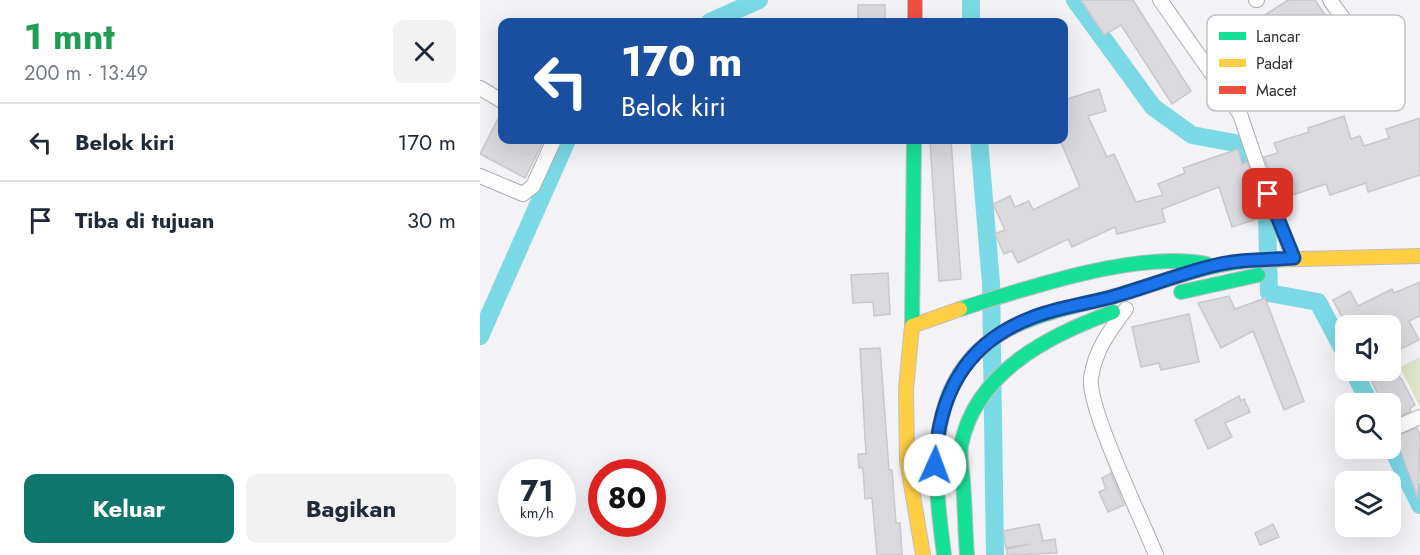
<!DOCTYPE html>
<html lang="id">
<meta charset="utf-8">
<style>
:root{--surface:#fff;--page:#f2f2f3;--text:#1f2937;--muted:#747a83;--line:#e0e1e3;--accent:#0f766e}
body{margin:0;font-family:Jost,sans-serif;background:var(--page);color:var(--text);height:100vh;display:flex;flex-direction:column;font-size:22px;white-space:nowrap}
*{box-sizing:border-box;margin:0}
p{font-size:20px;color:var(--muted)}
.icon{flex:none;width:33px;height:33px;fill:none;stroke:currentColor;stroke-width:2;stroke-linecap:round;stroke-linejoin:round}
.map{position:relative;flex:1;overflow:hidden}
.sheet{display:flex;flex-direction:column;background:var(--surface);width:480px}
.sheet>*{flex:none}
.top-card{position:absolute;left:18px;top:18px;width:570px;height:126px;border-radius:12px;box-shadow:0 6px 24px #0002;background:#1a4fa0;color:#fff;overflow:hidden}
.tools{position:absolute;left:855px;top:315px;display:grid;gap:12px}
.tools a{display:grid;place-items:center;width:66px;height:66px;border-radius:12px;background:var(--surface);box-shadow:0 6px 24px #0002;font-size:30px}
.speed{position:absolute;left:18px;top:459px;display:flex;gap:12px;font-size:30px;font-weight:700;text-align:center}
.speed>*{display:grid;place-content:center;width:78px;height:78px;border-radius:50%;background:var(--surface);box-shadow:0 6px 24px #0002;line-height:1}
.speed small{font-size:15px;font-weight:400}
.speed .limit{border:9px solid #d22;background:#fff;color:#111}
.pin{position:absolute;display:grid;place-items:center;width:51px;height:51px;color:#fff;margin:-26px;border-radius:12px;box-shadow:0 3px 9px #0006}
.me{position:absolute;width:66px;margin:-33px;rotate:2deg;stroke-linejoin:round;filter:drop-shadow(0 0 4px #0008)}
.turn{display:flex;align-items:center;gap:21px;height:126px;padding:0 24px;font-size:27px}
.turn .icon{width:78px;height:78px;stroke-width:2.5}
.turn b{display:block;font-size:42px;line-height:51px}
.round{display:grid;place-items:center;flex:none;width:63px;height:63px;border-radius:12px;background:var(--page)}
.headline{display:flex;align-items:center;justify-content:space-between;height:102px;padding:0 24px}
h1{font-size:36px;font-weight:700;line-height:45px;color:#1e9e55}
.cta{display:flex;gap:12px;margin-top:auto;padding:12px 24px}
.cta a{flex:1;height:69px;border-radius:12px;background:var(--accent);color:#fff;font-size:24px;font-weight:700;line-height:69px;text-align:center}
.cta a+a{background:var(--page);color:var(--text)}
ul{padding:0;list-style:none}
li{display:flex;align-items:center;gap:18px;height:78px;padding:0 24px;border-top:2px solid var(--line)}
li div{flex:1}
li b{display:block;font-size:22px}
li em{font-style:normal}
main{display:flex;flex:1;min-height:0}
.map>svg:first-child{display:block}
</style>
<main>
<section class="sheet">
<div class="headline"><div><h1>1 mnt</h1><p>200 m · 13:49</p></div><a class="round"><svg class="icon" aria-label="close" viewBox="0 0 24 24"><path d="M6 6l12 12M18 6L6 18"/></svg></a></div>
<ul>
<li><svg class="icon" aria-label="left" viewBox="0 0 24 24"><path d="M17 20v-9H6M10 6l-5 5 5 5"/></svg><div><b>Belok kiri</b></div><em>170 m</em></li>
<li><svg class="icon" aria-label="arrive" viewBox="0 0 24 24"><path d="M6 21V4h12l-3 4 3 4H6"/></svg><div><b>Tiba di tujuan</b></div><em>30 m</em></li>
</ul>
<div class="cta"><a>Keluar</a><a>Bagikan</a></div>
</section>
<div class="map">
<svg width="940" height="555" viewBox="0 0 940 555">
<rect width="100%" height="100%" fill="#f2f2f7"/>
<polygon fill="#dee4c9" points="940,357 940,407 920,367"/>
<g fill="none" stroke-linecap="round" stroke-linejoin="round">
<g stroke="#7ad9e5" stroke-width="18">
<polyline points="491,0 491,22"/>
<polyline points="595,0 673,107 712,135 760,144 787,214 789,293 838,302 866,355"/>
<polyline points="230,22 279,0"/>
<polyline points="499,140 511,283 515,555"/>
<polyline points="0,336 87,140"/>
<polyline points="873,370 890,404"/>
<polyline points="910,444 940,505"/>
</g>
</g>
<g fill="#dad9dd" stroke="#c8c7cb" stroke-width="1.5">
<polygon points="601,0 653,0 711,91 692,104 641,25 624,35"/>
<polygon points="808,0 835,0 855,29 828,47 835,58 829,65 829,73 783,99 768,74 757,81 745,60 791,34 780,18"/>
<rect x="378" y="5" width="27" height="14"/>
<polygon points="619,89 626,111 608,116 627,157 634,154 656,202 683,195 678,184 705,173 703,168 758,149 762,164 767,162 783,204 776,206 780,218 752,227 739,187 682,209 685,222 637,234 635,227 592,247 588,239 538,263 532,251 524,254 515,234 525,230 513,204 530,196 535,207 549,201 553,210 600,187 580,140 584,140 584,100"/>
<polygon points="22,111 22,140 64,140 45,178 0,154"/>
<polygon points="864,116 871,139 880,136 884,146 909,138 906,129 940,118 940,175 888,192 886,183 850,195 846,184 800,199 784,157 798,153 794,143 829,132 828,128"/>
<polygon points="450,140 471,140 481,279 459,281"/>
<polygon points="408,273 410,314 394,316 393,302 373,303 371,275"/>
<polygon points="940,282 940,316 929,321 939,340 910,354 910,326 867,326 853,300 870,291 878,306 912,289 914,293"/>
<polygon points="749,296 755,309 785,298 824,401 804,410 773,331 741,348 718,303"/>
<polygon points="709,314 719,362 681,370 679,363 661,367 652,327"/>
<polygon points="400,348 409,470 412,470 416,523 420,523 422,555 397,555 392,498 385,499 383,468 379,468 378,454 386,454 380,349"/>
<polygon points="891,370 913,370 922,380 935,405 930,408 931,411 910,421 910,404 903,404 892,382 896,380"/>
<polygon points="759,396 761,401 764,399 770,412 745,423 752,437 728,449 715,420"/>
<polygon points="937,428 940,435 938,499 915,436"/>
<polygon points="631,473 644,505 628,512 619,492 626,489 622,478"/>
<polygon points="559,524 563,541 575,539 577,553 527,555 527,549 550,544 526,548 523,531"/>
<polygon points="793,524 799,537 780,545 775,533"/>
</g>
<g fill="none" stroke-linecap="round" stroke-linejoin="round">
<defs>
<g id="street">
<polyline points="680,0 760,114 781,176 814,259"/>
<polyline points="776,0 777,0"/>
<polyline points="837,68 871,44 875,35 850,0"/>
<polyline points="0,88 22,101"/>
<polyline points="0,176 43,194 53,186 74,140"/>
<path d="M646,309c-16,21 -31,41 -35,69 -4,29 52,144 65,177"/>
<polyline points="917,427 940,417"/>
</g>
<g id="fast">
<polyline points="701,292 778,275"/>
<path d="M480,309c67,-21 179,-59 247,-45"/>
<polyline points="432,326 434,140"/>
<path d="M464,555c-11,-86 -23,-184 71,-229 31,-15 67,-21 100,-30 49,-14 94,-34 146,-36"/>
<path d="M487,555c-2,-24 -2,-49 -4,-74 -1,-11 -4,-24 -2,-36 15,-73 88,-110 152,-133"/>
</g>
<g id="slow">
<polyline points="781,260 940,256"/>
<polyline points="443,555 427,460 426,389 432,326 480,309"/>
</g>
<polyline id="jam" points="435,0 435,22"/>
</defs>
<use href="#street" stroke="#acacb0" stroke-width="16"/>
<use href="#fast" stroke="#c5babf" stroke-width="16"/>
<use href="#slow" stroke="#c5babf" stroke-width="16"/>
<use href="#jam" stroke="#c5babf" stroke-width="16"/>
<use href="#street" stroke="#fdfdfe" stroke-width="14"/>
<use href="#fast" stroke="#16e098" stroke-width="14"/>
<use href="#slow" stroke="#ffcf43" stroke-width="14"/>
<use href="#jam" stroke="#f24e42" stroke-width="14"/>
</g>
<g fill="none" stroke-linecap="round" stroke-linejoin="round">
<defs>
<path id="route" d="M455,465c3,-69 29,-121 96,-147 26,-11 57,-14 84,-22 32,-9 64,-22 97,-30 26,-7 54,-6 82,-8l-26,-64"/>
</defs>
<use href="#route" stroke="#114b97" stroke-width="15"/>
<use href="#route" stroke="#1a73e8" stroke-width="10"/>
</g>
<rect x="727" y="15" width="198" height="96" rx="9" fill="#fff" stroke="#c1c1c2" stroke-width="1.5"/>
<rect x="739" y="32" width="27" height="8" fill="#16e098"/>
<rect x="739" y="59" width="27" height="8" fill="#ffcf43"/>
<rect x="739" y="86" width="27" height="8" fill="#f24e42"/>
<g font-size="16" fill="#2f2f33">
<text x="776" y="42">Lancar</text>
<text x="776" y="69">Padat</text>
<text x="776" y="96">Macet</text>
</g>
</svg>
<div class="tools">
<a><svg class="icon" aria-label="sound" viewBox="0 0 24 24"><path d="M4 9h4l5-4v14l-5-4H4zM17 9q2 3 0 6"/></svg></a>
<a><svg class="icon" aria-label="search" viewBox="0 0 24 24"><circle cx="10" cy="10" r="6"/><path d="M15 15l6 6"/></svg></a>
<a><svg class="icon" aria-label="layers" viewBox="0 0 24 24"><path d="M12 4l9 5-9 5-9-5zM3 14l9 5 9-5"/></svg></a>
</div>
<div class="speed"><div>71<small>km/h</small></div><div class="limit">80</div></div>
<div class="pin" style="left:788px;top:194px;background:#d93025"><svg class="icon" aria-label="arrive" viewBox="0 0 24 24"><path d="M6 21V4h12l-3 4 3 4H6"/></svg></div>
<svg class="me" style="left:455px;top:465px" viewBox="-20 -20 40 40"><circle r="19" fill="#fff"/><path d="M0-13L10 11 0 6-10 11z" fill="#1a73e8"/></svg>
<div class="top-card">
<div class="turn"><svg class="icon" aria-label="left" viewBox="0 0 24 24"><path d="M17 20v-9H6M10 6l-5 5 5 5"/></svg><div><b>170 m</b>Belok kiri</div></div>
</div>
</div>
</main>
